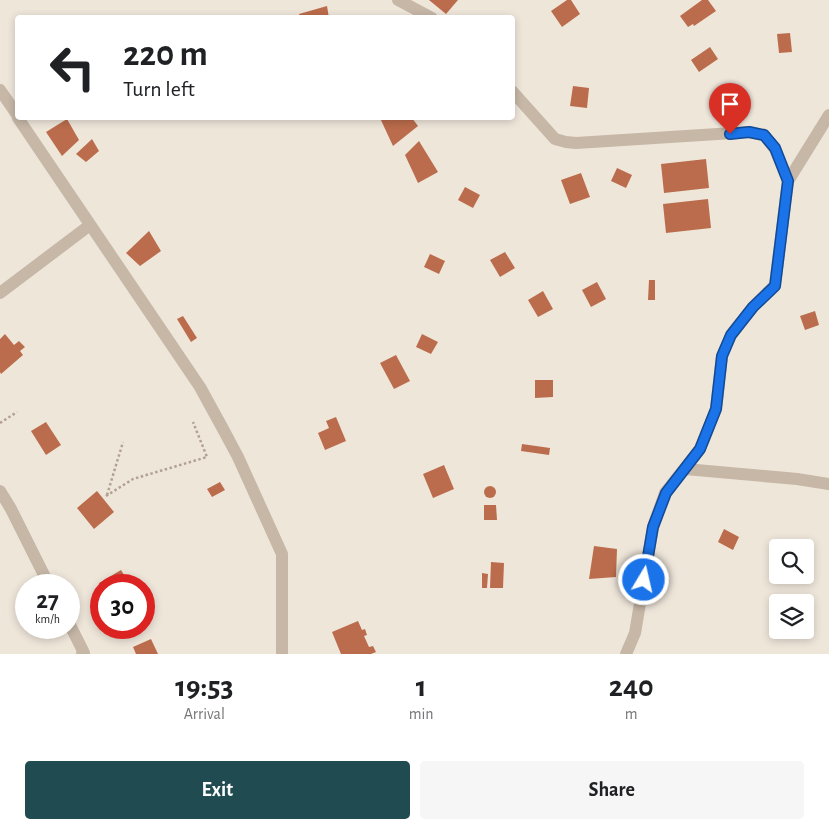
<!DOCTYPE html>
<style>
:root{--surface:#fff;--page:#f6f6f6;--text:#202124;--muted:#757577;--accent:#204b51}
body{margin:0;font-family:"Alegreya Sans",sans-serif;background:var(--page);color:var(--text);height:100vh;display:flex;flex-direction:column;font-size:19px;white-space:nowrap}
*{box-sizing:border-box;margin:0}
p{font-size:16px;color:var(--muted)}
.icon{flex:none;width:28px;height:28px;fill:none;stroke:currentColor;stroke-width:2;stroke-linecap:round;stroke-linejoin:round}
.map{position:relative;height:654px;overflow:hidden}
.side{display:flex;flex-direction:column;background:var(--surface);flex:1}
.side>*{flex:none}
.guide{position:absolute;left:15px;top:15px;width:500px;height:105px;border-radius:5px;box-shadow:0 2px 8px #0003;background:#fff;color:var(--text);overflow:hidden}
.fabs{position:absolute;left:769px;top:539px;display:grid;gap:10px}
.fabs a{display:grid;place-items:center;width:45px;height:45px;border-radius:5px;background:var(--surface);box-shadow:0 2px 8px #0003;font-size:25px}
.speed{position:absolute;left:15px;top:574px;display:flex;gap:10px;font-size:25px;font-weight:700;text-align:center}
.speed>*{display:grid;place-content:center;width:65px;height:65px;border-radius:50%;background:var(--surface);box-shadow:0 2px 8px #0003;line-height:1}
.speed small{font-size:12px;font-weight:400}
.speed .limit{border:8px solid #d22;background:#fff;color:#111}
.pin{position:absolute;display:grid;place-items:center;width:42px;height:42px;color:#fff;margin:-51px -21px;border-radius:50% 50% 50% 0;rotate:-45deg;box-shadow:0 0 5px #0007}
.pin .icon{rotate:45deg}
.me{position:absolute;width:55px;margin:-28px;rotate:9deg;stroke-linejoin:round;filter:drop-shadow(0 0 4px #0008)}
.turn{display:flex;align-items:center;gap:18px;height:105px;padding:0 25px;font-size:22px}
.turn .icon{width:65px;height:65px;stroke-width:2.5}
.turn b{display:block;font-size:35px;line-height:42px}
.eta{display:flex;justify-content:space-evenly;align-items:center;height:85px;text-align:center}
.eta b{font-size:30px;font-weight:600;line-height:35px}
.cta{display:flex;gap:10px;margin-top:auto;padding:10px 25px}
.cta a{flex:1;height:58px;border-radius:5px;background:var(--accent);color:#fff;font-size:20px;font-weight:600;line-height:58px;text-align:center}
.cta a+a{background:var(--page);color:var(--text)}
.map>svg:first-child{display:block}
</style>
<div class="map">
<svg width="829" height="654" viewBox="0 0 829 654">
<rect width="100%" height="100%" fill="#efe6da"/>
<g fill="#bb6c4c">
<polygon points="429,0 458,0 446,14"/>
<polygon points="567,0 571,0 580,14 562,27 551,11"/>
<polygon points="702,0 708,0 716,11 694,26 693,24 688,27 680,16"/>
<polygon points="327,6 329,18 300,18 299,14"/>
<polygon points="790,33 792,52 779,53 777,34"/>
<polygon points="710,47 718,59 699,72 691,60"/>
<polygon points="573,86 589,88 587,108 570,106"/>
<polygon points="380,118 412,118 418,126 393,146"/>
<polygon points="67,119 79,140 62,156 46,132"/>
<polygon points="92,139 99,151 86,162 76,154"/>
<polygon points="419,141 438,172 418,183 405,155"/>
<polygon points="706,159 709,188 664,193 661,164"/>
<polygon points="617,168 632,175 626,188 611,181"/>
<polygon points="581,173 590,197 570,204 561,180"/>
<polygon points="465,187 480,195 473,208 458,200"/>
<polygon points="708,199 711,228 666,233 663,204"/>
<polygon points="149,231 161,251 140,266 126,253"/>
<polygon points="505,252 515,268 500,277 490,260"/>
<polygon points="430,254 445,261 439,274 424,267"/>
<polygon points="649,280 655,280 655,300 648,300"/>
<polygon points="597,282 606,299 591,307 582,290"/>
<polygon points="543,291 553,309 538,317 528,300"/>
<polygon points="815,311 819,325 805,330 800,316"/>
<polygon points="183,316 197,338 191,342 177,319"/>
<polygon points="5,334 14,345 19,341 25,347 20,351 23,355 1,374 0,372 0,339"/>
<polygon points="422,334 438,342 431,354 416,347"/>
<polygon points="396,355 410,381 394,389 380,363"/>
<polygon points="535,380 553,380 553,397 535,398"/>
<polygon points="336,417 346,441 325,450 318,433 329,428 326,421"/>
<polygon points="46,422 61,445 46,455 31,431"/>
<polygon points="522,444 550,448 549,455 521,451"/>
<polygon points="444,465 454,489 433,498 423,474"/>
<polygon points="220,482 225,490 212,497 207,489"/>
<circle cx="490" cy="492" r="6"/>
<polygon points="97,491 114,512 94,529 77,508"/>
<polygon points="484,505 496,505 497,520 484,520"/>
<polygon points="724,529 739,537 733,550 718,542"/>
<polygon points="594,546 617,549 616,577 589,579"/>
<polygon points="491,562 504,563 503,588 490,588"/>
<polygon points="121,570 130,585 101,585 101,588 99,583"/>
<polygon points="482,573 488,574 487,588 482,588"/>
<polygon points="358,621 362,630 365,629 367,635 364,636 369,647 373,646 376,652 371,654 341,654 332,632"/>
<polygon points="151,639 158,654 136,654 133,647"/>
</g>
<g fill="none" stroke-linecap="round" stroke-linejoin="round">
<g stroke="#b1a192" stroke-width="2.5" stroke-dasharray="2.5 2.5" stroke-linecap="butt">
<polyline points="0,423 17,412"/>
<polyline points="107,495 123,442"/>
<polyline points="106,496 133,479 207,457 193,422"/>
</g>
<g stroke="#c6b7a7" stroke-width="12">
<polyline points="398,0 432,18"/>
<polyline points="0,90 18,116"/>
<polyline points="512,91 555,139 566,142 576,143 749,132 764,135 775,149 788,181"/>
<polyline points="18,118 200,387 223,429 238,457 282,554 282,654"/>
<polyline points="0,293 90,225"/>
<polyline points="685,469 797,479 829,484"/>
<polyline points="0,491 11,509 49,585"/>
<polyline points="69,623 84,653 82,654"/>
<polyline points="626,654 635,633 653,527 665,493 700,449 716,409 722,356 731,335 753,307 775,285 788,181 829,115"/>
</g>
</g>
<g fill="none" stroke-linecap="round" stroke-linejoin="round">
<defs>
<polyline id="route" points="644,580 653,527 666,493 700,449 716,409 722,356 731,335 753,307 775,286 788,181 775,148 764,135 749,132 730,134"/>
</defs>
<use href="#route" stroke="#114b97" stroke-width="12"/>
<use href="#route" stroke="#1a73e8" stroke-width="9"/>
</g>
</svg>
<div class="fabs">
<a><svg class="icon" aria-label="search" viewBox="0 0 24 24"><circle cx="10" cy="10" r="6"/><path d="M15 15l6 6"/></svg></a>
<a><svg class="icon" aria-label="layers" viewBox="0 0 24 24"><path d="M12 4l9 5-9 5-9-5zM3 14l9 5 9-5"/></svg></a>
</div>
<div class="speed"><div>27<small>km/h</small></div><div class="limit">30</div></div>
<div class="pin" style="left:730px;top:134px;background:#d93025"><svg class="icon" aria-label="arrive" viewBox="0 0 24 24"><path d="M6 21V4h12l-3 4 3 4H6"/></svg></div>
<svg class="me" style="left:644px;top:580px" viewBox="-20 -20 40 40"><circle r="17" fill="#1a73e8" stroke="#fff" stroke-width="3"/><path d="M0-11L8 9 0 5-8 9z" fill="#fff"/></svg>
<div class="guide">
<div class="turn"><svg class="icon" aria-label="left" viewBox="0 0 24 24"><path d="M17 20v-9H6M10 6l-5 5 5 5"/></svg><div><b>220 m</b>Turn left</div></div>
</div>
</div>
<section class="side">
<div class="eta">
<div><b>19:53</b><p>Arrival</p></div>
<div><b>1</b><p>min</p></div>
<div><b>240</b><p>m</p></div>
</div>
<div class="cta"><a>Exit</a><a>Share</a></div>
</section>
